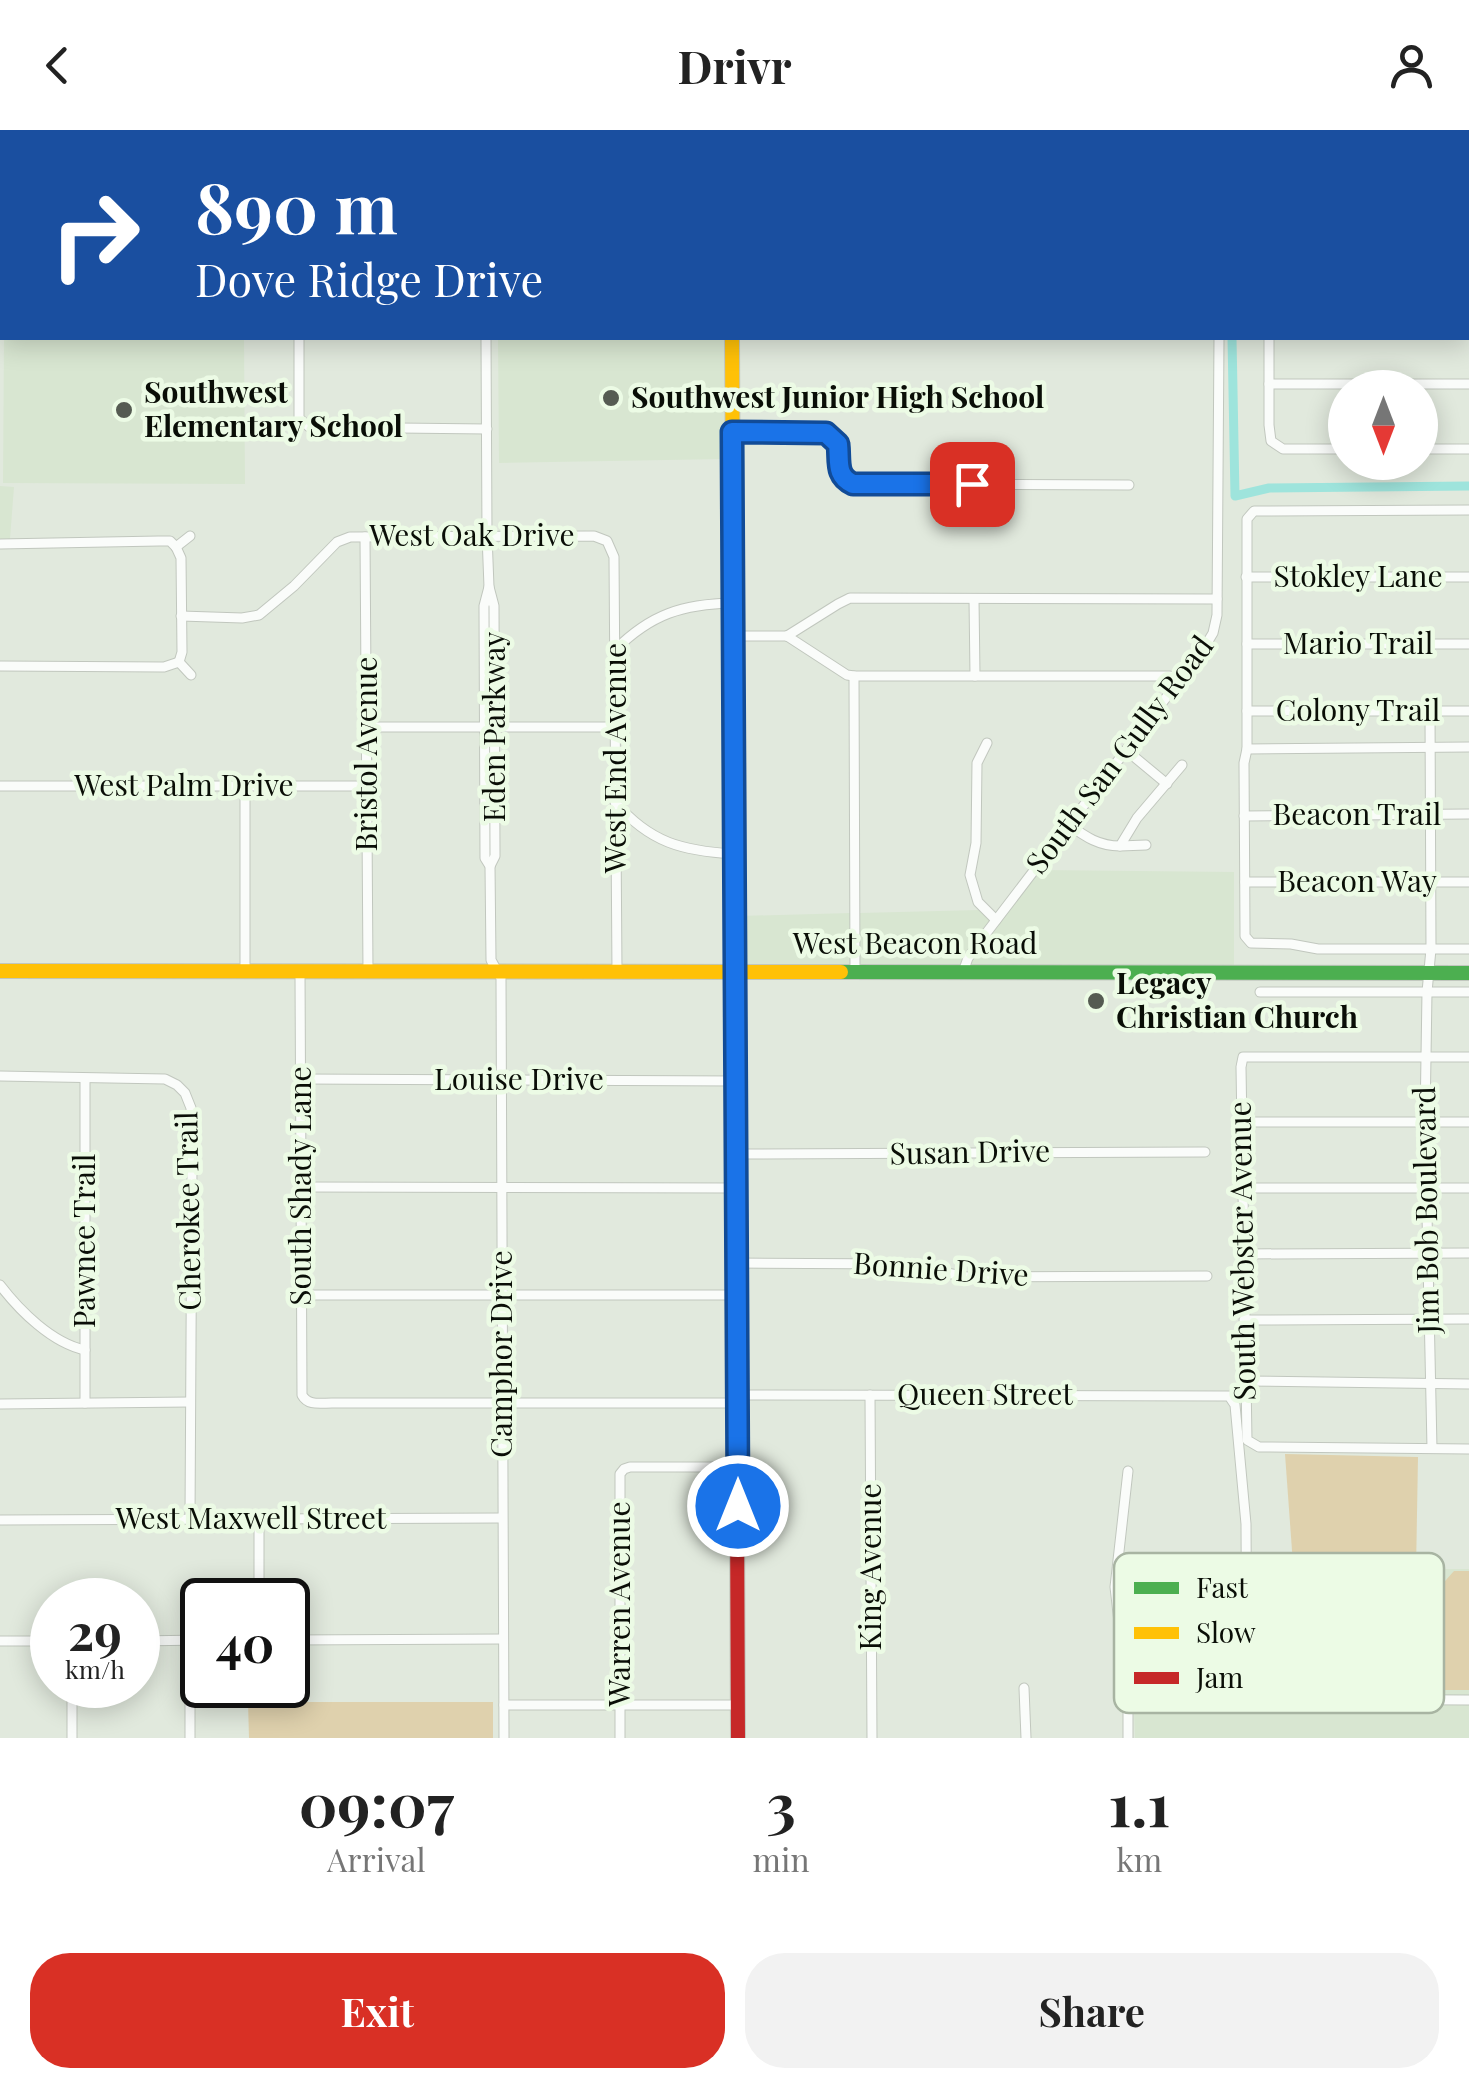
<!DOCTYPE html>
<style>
:root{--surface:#fff;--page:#f2f2f2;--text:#222;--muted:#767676;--accent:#d93025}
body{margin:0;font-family:"Playfair Display",serif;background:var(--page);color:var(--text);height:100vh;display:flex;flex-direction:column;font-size:38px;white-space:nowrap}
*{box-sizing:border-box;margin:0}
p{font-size:32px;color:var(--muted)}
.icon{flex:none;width:55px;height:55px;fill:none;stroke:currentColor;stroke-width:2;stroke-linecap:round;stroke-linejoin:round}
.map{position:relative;height:1608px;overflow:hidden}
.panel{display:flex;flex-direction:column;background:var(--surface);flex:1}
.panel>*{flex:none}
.hud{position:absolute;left:0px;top:0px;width:1470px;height:210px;box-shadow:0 5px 25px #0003;background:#1a4fa0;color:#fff;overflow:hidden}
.needle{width:65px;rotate:180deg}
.controls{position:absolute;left:1328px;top:240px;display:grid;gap:20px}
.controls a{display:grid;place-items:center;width:110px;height:110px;border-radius:50%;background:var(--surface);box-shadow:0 5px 25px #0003;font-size:50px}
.speed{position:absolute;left:30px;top:1448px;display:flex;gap:20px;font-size:50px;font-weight:700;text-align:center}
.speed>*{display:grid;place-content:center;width:130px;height:130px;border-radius:50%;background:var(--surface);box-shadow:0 5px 25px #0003;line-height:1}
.speed small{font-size:25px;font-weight:400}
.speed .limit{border:5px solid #111;border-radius:15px;background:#fff;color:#111}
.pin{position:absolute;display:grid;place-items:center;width:85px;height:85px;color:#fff;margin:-42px;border-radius:20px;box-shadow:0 5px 15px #0006}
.me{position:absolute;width:110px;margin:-55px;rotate:0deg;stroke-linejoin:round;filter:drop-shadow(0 0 8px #0008)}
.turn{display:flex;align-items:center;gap:35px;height:210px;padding:0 30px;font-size:45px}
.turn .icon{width:130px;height:130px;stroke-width:2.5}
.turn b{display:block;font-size:70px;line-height:85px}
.eta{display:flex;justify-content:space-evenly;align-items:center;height:170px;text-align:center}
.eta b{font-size:60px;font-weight:700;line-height:70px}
.action{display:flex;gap:20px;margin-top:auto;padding:20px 30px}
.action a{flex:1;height:115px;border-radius:40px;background:var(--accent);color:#fff;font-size:40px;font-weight:700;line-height:115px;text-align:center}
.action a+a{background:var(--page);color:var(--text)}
header{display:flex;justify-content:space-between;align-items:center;height:130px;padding:0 30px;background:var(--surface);font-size:45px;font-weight:700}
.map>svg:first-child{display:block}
</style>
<header><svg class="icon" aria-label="back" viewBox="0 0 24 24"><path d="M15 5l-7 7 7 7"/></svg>Drivr<svg class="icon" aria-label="person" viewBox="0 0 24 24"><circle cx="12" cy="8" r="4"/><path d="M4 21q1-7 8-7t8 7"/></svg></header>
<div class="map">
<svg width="1469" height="1608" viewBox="0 0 1469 1608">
<rect width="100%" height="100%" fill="#e1e9dd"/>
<g fill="#d8e6d1">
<polygon points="4,208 244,208 245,354 3,353"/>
<polygon points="498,208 724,208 724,329 499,333"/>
<polygon points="0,356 14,357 10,409 0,409"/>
<polygon points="1040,740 1234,742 1234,838 969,838 972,830"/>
<polygon points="979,780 990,791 965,824 960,838 859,836 859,783"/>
<polygon points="851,783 851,836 739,837 739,786"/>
<polygon points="1418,1439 1469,1439 1469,1608 1135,1608 1134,1579 1420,1575"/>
</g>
<g fill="#dfd1ad">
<polygon points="1285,1324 1418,1327 1415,1498 1298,1503"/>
<polygon points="1454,1441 1469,1441 1469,1560 1421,1560 1421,1478"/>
<polygon points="248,1572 493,1572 493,1608 249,1608"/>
</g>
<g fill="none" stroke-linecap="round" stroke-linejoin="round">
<g stroke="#9ee4dc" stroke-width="9">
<polyline points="1228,0 1228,2"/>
<polyline points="1232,208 1235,366 1269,358 1469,356"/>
</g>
<defs>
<g id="street">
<polyline points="68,0 68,2"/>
<polyline points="298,0 298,2"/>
<polyline points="486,0 486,2"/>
<polyline points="1269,0 1269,2"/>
<polyline points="1332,0 1332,2"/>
<polyline points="1220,2 1220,0"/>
<polyline points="1396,2 1396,0"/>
<polyline points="0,54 2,54"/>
<polyline points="1468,63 1469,63"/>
<polyline points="1468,127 1469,127"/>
<polyline points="1468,191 1469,191"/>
<polyline points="299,208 299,288 309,297 487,299"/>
<polyline points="486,208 487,405 489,457 494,476 495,726 490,736"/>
<polyline points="1269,208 1269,295 1271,311 1283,319 1345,319"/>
<polyline points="1269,254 1469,254"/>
<path d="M732,302l94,1 12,12c2,16 -3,31 15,39l276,1"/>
<polyline points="1420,319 1469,319"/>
<polyline points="1469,380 1259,381 1254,381 1247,389 1247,619 1244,633 1245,801 1245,806 1251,813 1291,814 1318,819 1469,819"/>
<polyline points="365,407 368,841"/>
<polyline points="0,414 159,411 170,411 176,417"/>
<polyline points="176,417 181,428 182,522 179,532"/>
<polyline points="176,417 190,406"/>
<polyline points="1246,447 1469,447"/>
<polyline points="489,457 484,476 485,728 490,736 491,830 501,848 504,1608"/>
<polyline points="974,469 975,546"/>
<polyline points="181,486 242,488 259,485 294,456 337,412 350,407 594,406 607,411 614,427 617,842"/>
<polyline points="733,506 787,506"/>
<polyline points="787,506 838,474 850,468 1217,469"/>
<polyline points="787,506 847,545 854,546 1170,546 1179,550"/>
<polyline points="1247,514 1469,514"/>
<path d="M615,520c36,-36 68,-46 118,-47"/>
<polyline points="179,532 191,545"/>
<polyline points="0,536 164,537 179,532"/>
<polyline points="854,546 855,841"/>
<polyline points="1247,581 1469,581"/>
<polyline points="1430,581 1431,819 1427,862 1425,991 1432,1318"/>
<polyline points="367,597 615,597"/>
<polyline points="987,613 977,633 976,713 970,745 978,772 996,790"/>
<polyline points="1247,619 1469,617"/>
<polyline points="1126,620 1167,654"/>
<polyline points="0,656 367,656"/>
<polyline points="245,656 245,841"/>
<path d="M615,672c35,41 68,49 119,52"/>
<polyline points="1244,686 1469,684"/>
<path d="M1069,695c17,12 30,21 51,21l17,-28 45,-53"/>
<polyline points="1120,716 1146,715"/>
<polyline points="1245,752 1469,752"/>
<path d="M300,842l2,423c6,11 18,8 30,8h398l15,-8 484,1 6,9 11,119 1,175"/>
<polyline points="963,842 968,828 984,806 1204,518 1213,503 1217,485 1219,208"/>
<polyline points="1260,862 1469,862"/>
<polyline points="1469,927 1243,927 1241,937 1247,1310 1259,1317 1469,1319"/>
<polyline points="0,946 165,949 177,955 185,963 191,978 192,1036 190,1389"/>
<polyline points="85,949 85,1273"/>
<polyline points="301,949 737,951"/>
<polyline points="1242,992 1469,992"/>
<polyline points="735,1024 1205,1022"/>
<polyline points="301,1057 736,1058"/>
<polyline points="1242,1058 1469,1058"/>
<polyline points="1243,1124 1469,1123"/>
<polyline points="736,1133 903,1134 967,1147 1207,1146"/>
<path d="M0,1155c20,26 52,58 85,65"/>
<polyline points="301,1165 736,1165"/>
<polyline points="1244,1190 1469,1189"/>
<polyline points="1245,1251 1469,1254"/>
<polyline points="870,1265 872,1608"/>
<polyline points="0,1274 190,1272"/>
<polyline points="1128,1341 1115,1457 1128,1572 1128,1608"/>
<polyline points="259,1389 259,1470"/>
<polyline points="0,1390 502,1388"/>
<polyline points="190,1510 190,1608"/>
<polyline points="288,1510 503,1509"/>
<polyline points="0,1511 52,1511"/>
<polyline points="138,1511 202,1510"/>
<polyline points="72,1555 72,1608"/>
<polyline points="1024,1558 1026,1608"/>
<polyline points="1128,1572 1247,1569 1469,1570"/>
<polyline points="504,1575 738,1575"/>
<polyline points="620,1608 620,1344 624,1339 630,1337 737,1337"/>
</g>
<g id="fast">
<polyline points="734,605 736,1149"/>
<polyline points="841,842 1469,843"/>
</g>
<g id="slow">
<polyline points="731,0 731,2"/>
<polyline points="732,208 734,605"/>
<polyline points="0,841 841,842"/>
</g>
<polyline id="jam" points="736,1149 738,1608"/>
</defs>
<use href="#street" stroke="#c1c7be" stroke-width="11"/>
<use href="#fast" stroke="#c1c7be" stroke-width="16"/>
<use href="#slow" stroke="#c1c7be" stroke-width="16"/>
<use href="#jam" stroke="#c1c7be" stroke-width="16"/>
<use href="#street" stroke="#fafcfa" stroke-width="9"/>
<use href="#fast" stroke="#4caf50" stroke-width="14"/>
<use href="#slow" stroke="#ffc107" stroke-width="14"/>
<use href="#jam" stroke="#c62828" stroke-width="14"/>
</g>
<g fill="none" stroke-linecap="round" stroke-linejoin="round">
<defs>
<path id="route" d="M738,1376l-6,-1074 94,1 12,11c2,17 -3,32 15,40h119"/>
</defs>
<use href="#route" stroke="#114b97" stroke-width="25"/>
<use href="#route" stroke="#1a73e8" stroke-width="18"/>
</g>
<g fill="#555b52" stroke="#ecfbe5" stroke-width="4">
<circle cx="611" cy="268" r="10"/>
<circle cx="124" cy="280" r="10"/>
<circle cx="1096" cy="871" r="10"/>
</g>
<g text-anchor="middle" stroke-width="9" stroke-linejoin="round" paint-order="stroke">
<g font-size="30" font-weight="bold" fill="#0a0e07" stroke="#ecfbe5" text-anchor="start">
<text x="144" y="273">Southwest<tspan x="144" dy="34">Elementary School</tspan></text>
<text x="631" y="278">Southwest Junior High School</text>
<text x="1116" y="864">Legacy<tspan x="1116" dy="34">Christian Church</tspan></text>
</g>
<g font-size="30" fill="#0a0e07" stroke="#ecfbe5">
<text x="472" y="416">West Oak Drive</text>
<text x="1358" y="457">Stokley Lane</text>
<text x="1358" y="524">Mario Trail</text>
<text x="1358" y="591">Colony Trail</text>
<text transform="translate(495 597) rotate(-90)" y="10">Eden Parkway</text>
<text transform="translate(367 624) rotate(-90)" y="10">Bristol Avenue</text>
<text transform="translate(1120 625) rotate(-53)" y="10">South San Gully Road</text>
<text transform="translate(616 628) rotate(-90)" y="10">West End Avenue</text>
<text x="184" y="666">West Palm Drive</text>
<text x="1357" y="695">Beacon Trail</text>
<text x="1357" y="762">Beacon Way</text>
<text x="915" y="824">West Beacon Road</text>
<text x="519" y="960">Louise Drive</text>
<text transform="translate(970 1023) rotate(-1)" y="10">Susan Drive</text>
<text transform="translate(301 1056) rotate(-90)" y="10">South Shady Lane</text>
<text transform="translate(1427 1080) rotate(-91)" y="10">Jim Bob Boulevard</text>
<text transform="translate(189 1081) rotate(-91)" y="10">Cherokee Trail</text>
<text transform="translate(85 1111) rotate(-90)" y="10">Pawnee Trail</text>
<text transform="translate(1243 1121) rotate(-91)" y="10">South Webster Avenue</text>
<text transform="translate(941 1140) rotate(4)" y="10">Bonnie Drive</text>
<text transform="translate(502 1224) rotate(-90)" y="10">Camphor Drive</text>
<text x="985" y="1275">Queen Street</text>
<text x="251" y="1399">West Maxwell Street</text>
<text transform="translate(871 1437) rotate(-90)" y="10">King Avenue</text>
<text transform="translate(620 1474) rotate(-90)" y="10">Warren Avenue</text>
</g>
</g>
<rect x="1114" y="1423" width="330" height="160" rx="15" fill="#ecfbe5" stroke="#a8b4a2" stroke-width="2.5"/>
<rect x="1134" y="1452" width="45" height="12" fill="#4caf50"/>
<rect x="1134" y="1497" width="45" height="12" fill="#ffc107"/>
<rect x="1134" y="1542" width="45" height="12" fill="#c62828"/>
<g font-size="28" fill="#0a0e07">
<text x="1196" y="1468">Fast</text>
<text x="1196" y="1513">Slow</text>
<text x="1196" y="1558">Jam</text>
</g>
</svg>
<div class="controls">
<a><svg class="needle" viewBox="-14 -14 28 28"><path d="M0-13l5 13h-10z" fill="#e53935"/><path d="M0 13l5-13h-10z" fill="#767676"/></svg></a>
</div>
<div class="speed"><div>29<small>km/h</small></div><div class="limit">40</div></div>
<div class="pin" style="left:972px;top:354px;background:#d93025"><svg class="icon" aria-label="arrive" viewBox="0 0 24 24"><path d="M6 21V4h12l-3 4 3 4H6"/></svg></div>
<svg class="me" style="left:738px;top:1376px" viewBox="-20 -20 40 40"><circle r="17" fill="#1a73e8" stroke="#fff" stroke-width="3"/><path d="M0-11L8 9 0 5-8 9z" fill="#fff"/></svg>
<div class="hud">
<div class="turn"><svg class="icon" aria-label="right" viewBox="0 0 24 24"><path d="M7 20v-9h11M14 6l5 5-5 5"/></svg><div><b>890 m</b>Dove Ridge Drive</div></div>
</div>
</div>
<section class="panel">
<div class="eta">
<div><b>09:07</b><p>Arrival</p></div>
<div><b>3</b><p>min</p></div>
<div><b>1.1</b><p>km</p></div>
</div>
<div class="action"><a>Exit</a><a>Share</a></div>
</section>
